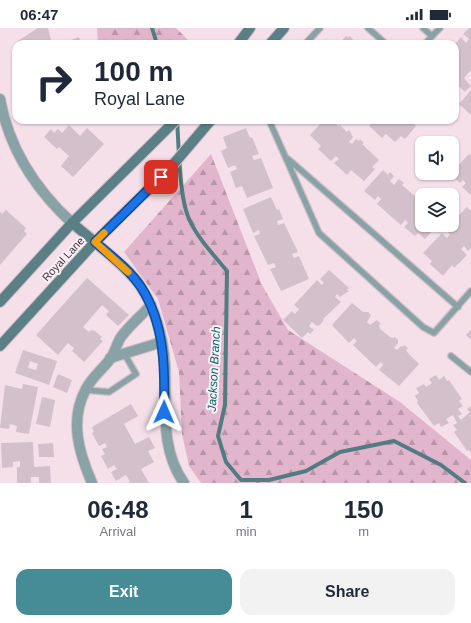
<!DOCTYPE html>
<style>
:root{--surface:#fff;--page:#f2f2f3;--text:#1f2937;--muted:#747a83;--accent:#468c97}
body{margin:0;font-family:Arial,sans-serif;background:var(--page);color:var(--text);height:100vh;display:flex;flex-direction:column;font-size:15px;white-space:nowrap}
*{box-sizing:border-box;margin:0}
p{font-size:13px;color:var(--muted)}
.icon{flex:none;width:22px;height:22px;fill:none;stroke:currentColor;stroke-width:2;stroke-linecap:round;stroke-linejoin:round}
.map{position:relative;height:455px;overflow:hidden}
.drawer{display:flex;flex-direction:column;background:var(--surface);flex:1}
.drawer>*{flex:none}
.banner{position:absolute;left:12px;top:12px;width:447px;height:84px;border-radius:12px;box-shadow:0 1px 3px #0004;background:#fff;color:var(--text);overflow:hidden}
.buttons{position:absolute;left:415px;top:108px;display:grid;gap:8px}
.buttons a{display:grid;place-items:center;width:44px;height:44px;border-radius:8px;background:var(--surface);box-shadow:0 1px 3px #0004;font-size:20px}
.pin{position:absolute;display:grid;place-items:center;width:34px;height:34px;color:#fff;margin:-17px;border-radius:8px;box-shadow:0 2px 6px #0006}
.me{position:absolute;width:44px;margin:-22px;rotate:1deg;stroke-linejoin:round;filter:drop-shadow(0 0 3px #0008)}
.turn{display:flex;align-items:center;gap:14px;height:84px;padding:0 16px;font-size:18px}
.turn .icon{width:52px;height:52px;stroke-width:2.5}
.turn b{display:block;font-size:28px;line-height:34px}
.eta{display:flex;justify-content:space-evenly;align-items:center;height:68px;text-align:center}
.eta b{font-size:24px;font-weight:700;line-height:28px}
.button{display:flex;gap:8px;margin-top:auto;padding:8px 16px}
.button a{flex:1;height:46px;border-radius:12px;background:var(--accent);color:#fff;font-size:16px;font-weight:700;line-height:46px;text-align:center}
.button a+a{background:var(--page);color:var(--text)}
.status{display:flex;justify-content:space-between;align-items:center;height:28px;padding:0 20px;background:var(--surface);direction:ltr}
.status svg{height:11px;fill:currentColor}
.map>svg:first-child{display:block}
</style>
<div class="status"><b>06:47</b><svg viewBox="0 0 49 12"><path d="M0 12V9h3v3zM5 12V6h3v6zM10 12V3h3v9zM15 12V0h3v12zM26 1h20v11H26zM47 4h2v5h-2z"/></svg></div>
<div class="map">
<svg width="471" height="455" viewBox="0 0 471 455">
<defs>
<pattern id="forest-firs" width="22" height="20" patternUnits="userSpaceOnUse"><rect width="22" height="20" fill="#e1b6cd"/><path d="M5 1l3.5 6h-7zM16 11l3.5 6h-7z" fill="#b895a7"/></pattern>
</defs>
<rect width="100%" height="100%" fill="#f5e0ea"/>
<g fill="url(#forest-firs)">
<polygon points="97,0 176,0 192,16 98,16"/>
<polygon points="211,126 262,257 288,302 400,374 471,432 471,455 201,455 189,438 182,406 179,344 158,271 124,224"/>
</g>
<g fill="none" stroke-linecap="round" stroke-linejoin="round">
<g stroke="#537b82" stroke-width="4">
<polyline points="152,0 157,16"/>
<path d="M177,92c2,26 2,80 13,101 9,19 24,34 37,50l-2,134 -7,31 8,26 15,18h28l37,-9 34,-19 54,-11 47,24 24,18"/>
</g>
</g>
<g fill="#d4c0ca" fill-rule="evenodd">
<polygon points="38,0 48,0 52,16 19,16 18,13"/>
<polygon points="469,0 471,0 471,42 464,50 471,58 465,64 455,55 457,49 455,47 455,16 461,9 466,15 469,11 463,6"/>
<polygon points="346,8 348,9 350,8 356,16 339,16"/>
<polygon points="79,9 81,16 60,16"/>
<polygon points="471,62 471,87 459,76"/>
<polygon points="328,92 332,92 338,98 340,97 347,104 349,102 353,109 349,114 352,116 356,111 359,113 360,111 364,115 362,116 379,132 372,139 375,141 364,153 351,142 347,147 334,135 339,131 336,128 331,133 318,121 321,118 310,107 322,94 324,96"/>
<polygon points="373,92 410,92 416,98 405,111 401,108 395,114 386,106 382,110 369,98"/>
<polygon points="424,92 448,92 448,93 424,96"/>
<polygon points="69,97 80,108 87,100 104,116 73,149 61,138 69,128 59,119 57,121 44,109 51,101 54,105 58,101 62,105"/>
<polygon points="246,100 250,110 252,109 259,126 252,128 254,132 261,130 273,160 247,170 242,158 236,160 230,144 237,141 235,137 228,140 221,123 227,120 223,109"/>
<polygon points="469,126 471,128 471,167 462,159 466,155 463,152 460,155 450,146"/>
<polygon points="383,142 388,147 390,144 394,148 390,153 394,157 399,151 404,155 402,157 417,170 418,168 422,171 417,178 420,181 422,179 422,197 438,197 425,211 418,205 415,208 404,199 408,195 405,192 401,197 377,176 381,171 378,168 375,172 364,163"/>
<polygon points="271,169 277,182 279,181 283,191 277,193 278,197 284,195 298,224 292,226 294,230 299,228 309,251 281,263 270,241 276,239 274,235 268,237 254,208 260,206 259,202 253,205 243,181"/>
<polygon points="467,179 471,183 471,220 468,223 464,218 461,221 467,227 454,240 452,237 443,248 430,236 432,233 423,225 442,205 447,210 450,206 445,201 449,197 452,197 452,194"/>
<polygon points="6,182 26,200 24,203 27,206 0,237 0,183 2,186"/>
<polygon points="329,242 349,260 347,262 349,263 340,269 337,266 335,269 341,274 323,291 324,292 320,297 317,298 312,294 309,298 314,302 310,306 308,304 302,310 283,292 292,283 295,286 299,281 294,277 317,252 322,257 324,255 320,251"/>
<polygon points="87,250 129,287 118,298 106,287 109,283 102,277 83,299 89,304 91,302 95,303 102,309 100,311 103,313 84,334 72,323 74,320 68,315 58,327 36,307"/>
<polygon points="352,275 363,284 368,284 371,287 367,294 370,297 377,292 381,296 379,297 380,301 390,309 393,310 395,309 398,312 398,315 394,320 397,322 401,318 403,319 404,317 408,320 406,322 408,325 419,336 399,358 379,342 383,337 381,334 376,339 353,317 357,313 354,310 349,315 332,297"/>
<polygon points="471,302 471,312 466,307"/>
<path d="M23,322l34,11 -8,24 -34,-12zM30,333l8,3 -2,6 -8,-2z"/>
<polygon points="58,346 72,352 67,365 53,359"/>
<polygon points="436,347 439,352 444,348 447,353 449,352 462,371 459,373 463,378 458,381 462,386 458,388 461,392 470,384 467,381 471,378 471,425 469,422 467,423 454,404 457,402 453,397 457,395 453,387 446,391 449,395 441,399 439,395 434,398 417,375 418,373 415,368 419,365 416,360 424,356 426,359 432,355 429,351"/>
<polygon points="23,356 38,359 29,406 16,404 17,398 10,396 9,401 0,400 5,357 22,361"/>
<polygon points="42,369 55,372 50,399 36,396"/>
<polygon points="131,376 138,388 124,396 135,416 149,409 155,420 148,423 154,434 141,441 149,455 127,455 130,454 126,447 116,453 111,444 117,441 114,437 108,441 101,428 105,426 102,421 107,419 105,415 99,418 92,405 94,404 92,399"/>
<polygon points="33,414 34,439 50,438 51,455 39,455 39,449 31,449 31,455 17,455 17,439 20,439 20,433 13,434 13,439 2,440 1,415"/>
<polygon points="53,415 54,429 39,429 38,416"/>
</g>
<g fill="none" stroke-linecap="round" stroke-linejoin="round">
<defs>
<g id="service">
<polyline points="368,0 386,16"/>
<polyline points="423,0 432,8 440,0"/>
<polyline points="305,16 320,0"/>
<polyline points="425,16 432,8"/>
<polyline points="269,92 319,205 423,299 434,305 471,263"/>
<polyline points="288,131 458,279"/>
<polyline points="451,328 471,344"/>
<polyline points="86,362 109,364 136,346 124,325"/>
</g>
<g id="minor">
<path d="M95,214c15,14 34,27 46,45 14,22 22,51 24,78 2,40 -6,83 19,118"/>
<polyline points="110,330 162,314"/>
<path d="M92,455c-13,-30 -23,-63 -6,-94 6,-12 17,-20 25,-31 4,-6 6,-15 10,-21 9,-12 20,-21 30,-32"/>
</g>
<path id="tertiary" d="M0,71c9,50 35,90 72,124"/>
<g id="secondary">
<polyline points="238,16 250,0"/>
<polyline points="270,16 284,0"/>
<polyline points="72,195 95,214"/>
<polyline points="0,274 72,195 176,92"/>
<polyline points="0,318 95,214 171,139 211,92"/>
</g>
</defs>
<use href="#service" stroke="#d0bec6" stroke-width="8"/>
<use href="#minor" stroke="#d0bec6" stroke-width="12"/>
<use href="#tertiary" stroke="#d0bec6" stroke-width="12"/>
<use href="#secondary" stroke="#d0bec6" stroke-width="12"/>
<use href="#service" stroke="#88a2a6" stroke-width="5.5"/>
<use href="#minor" stroke="#88a2a6" stroke-width="10"/>
<use href="#tertiary" stroke="#88a2a6" stroke-width="10"/>
<use href="#secondary" stroke="#5a8086" stroke-width="10"/>
</g>
<g fill="none" stroke-linecap="round" stroke-linejoin="round">
<defs>
<path id="route" d="M161,149l-66,65c16,14 34,27 46,45 24,37 24,82 23,125"/>
</defs>
<use href="#route" stroke="#114b97" stroke-width="10"/>
<use href="#route" stroke="#1a73e8" stroke-width="7"/>
<polyline stroke="#f59e0b" stroke-width="7" points="104,205 95,214 128,244"/>
</g>
<g text-anchor="middle" stroke-width="4" stroke-linejoin="round" paint-order="stroke">
<g font-size="11" fill="#3c3438" stroke="#fcf0f6">
<text transform="translate(63 231) rotate(-47)" y="4">Royal Lane</text>
</g>
<g font-size="12" font-style="italic" fill="#09616b" stroke="#fcf0f6">
<text transform="translate(214 341) rotate(-87)" y="4">Jackson Branch</text>
</g>
</g>
</svg>
<div class="buttons">
<a><svg class="icon" aria-label="sound" viewBox="0 0 24 24"><path d="M4 9h4l5-4v14l-5-4H4zM17 9q2 3 0 6"/></svg></a>
<a><svg class="icon" aria-label="layers" viewBox="0 0 24 24"><path d="M12 4l9 5-9 5-9-5zM3 14l9 5 9-5"/></svg></a>
</div>
<div class="pin" style="left:161px;top:149px;background:#d93025"><svg class="icon" aria-label="arrive" viewBox="0 0 24 24"><path d="M6 21V4h12l-3 4 3 4H6"/></svg></div>
<svg class="me" style="left:164px;top:384px" viewBox="-20 -20 40 40"><path d="M0-17L14 15 0 8-14 15z" fill="#1a73e8" stroke="#fff" stroke-width="4"/></svg>
<div class="banner">
<div class="turn"><svg class="icon" aria-label="right" viewBox="0 0 24 24"><path d="M7 20v-9h11M14 6l5 5-5 5"/></svg><div><b>100 m</b>Royal Lane</div></div>
</div>
</div>
<section class="drawer">
<div class="eta">
<div><b>06:48</b><p>Arrival</p></div>
<div><b>1</b><p>min</p></div>
<div><b>150</b><p>m</p></div>
</div>
<div class="button"><a>Exit</a><a>Share</a></div>
</section>
